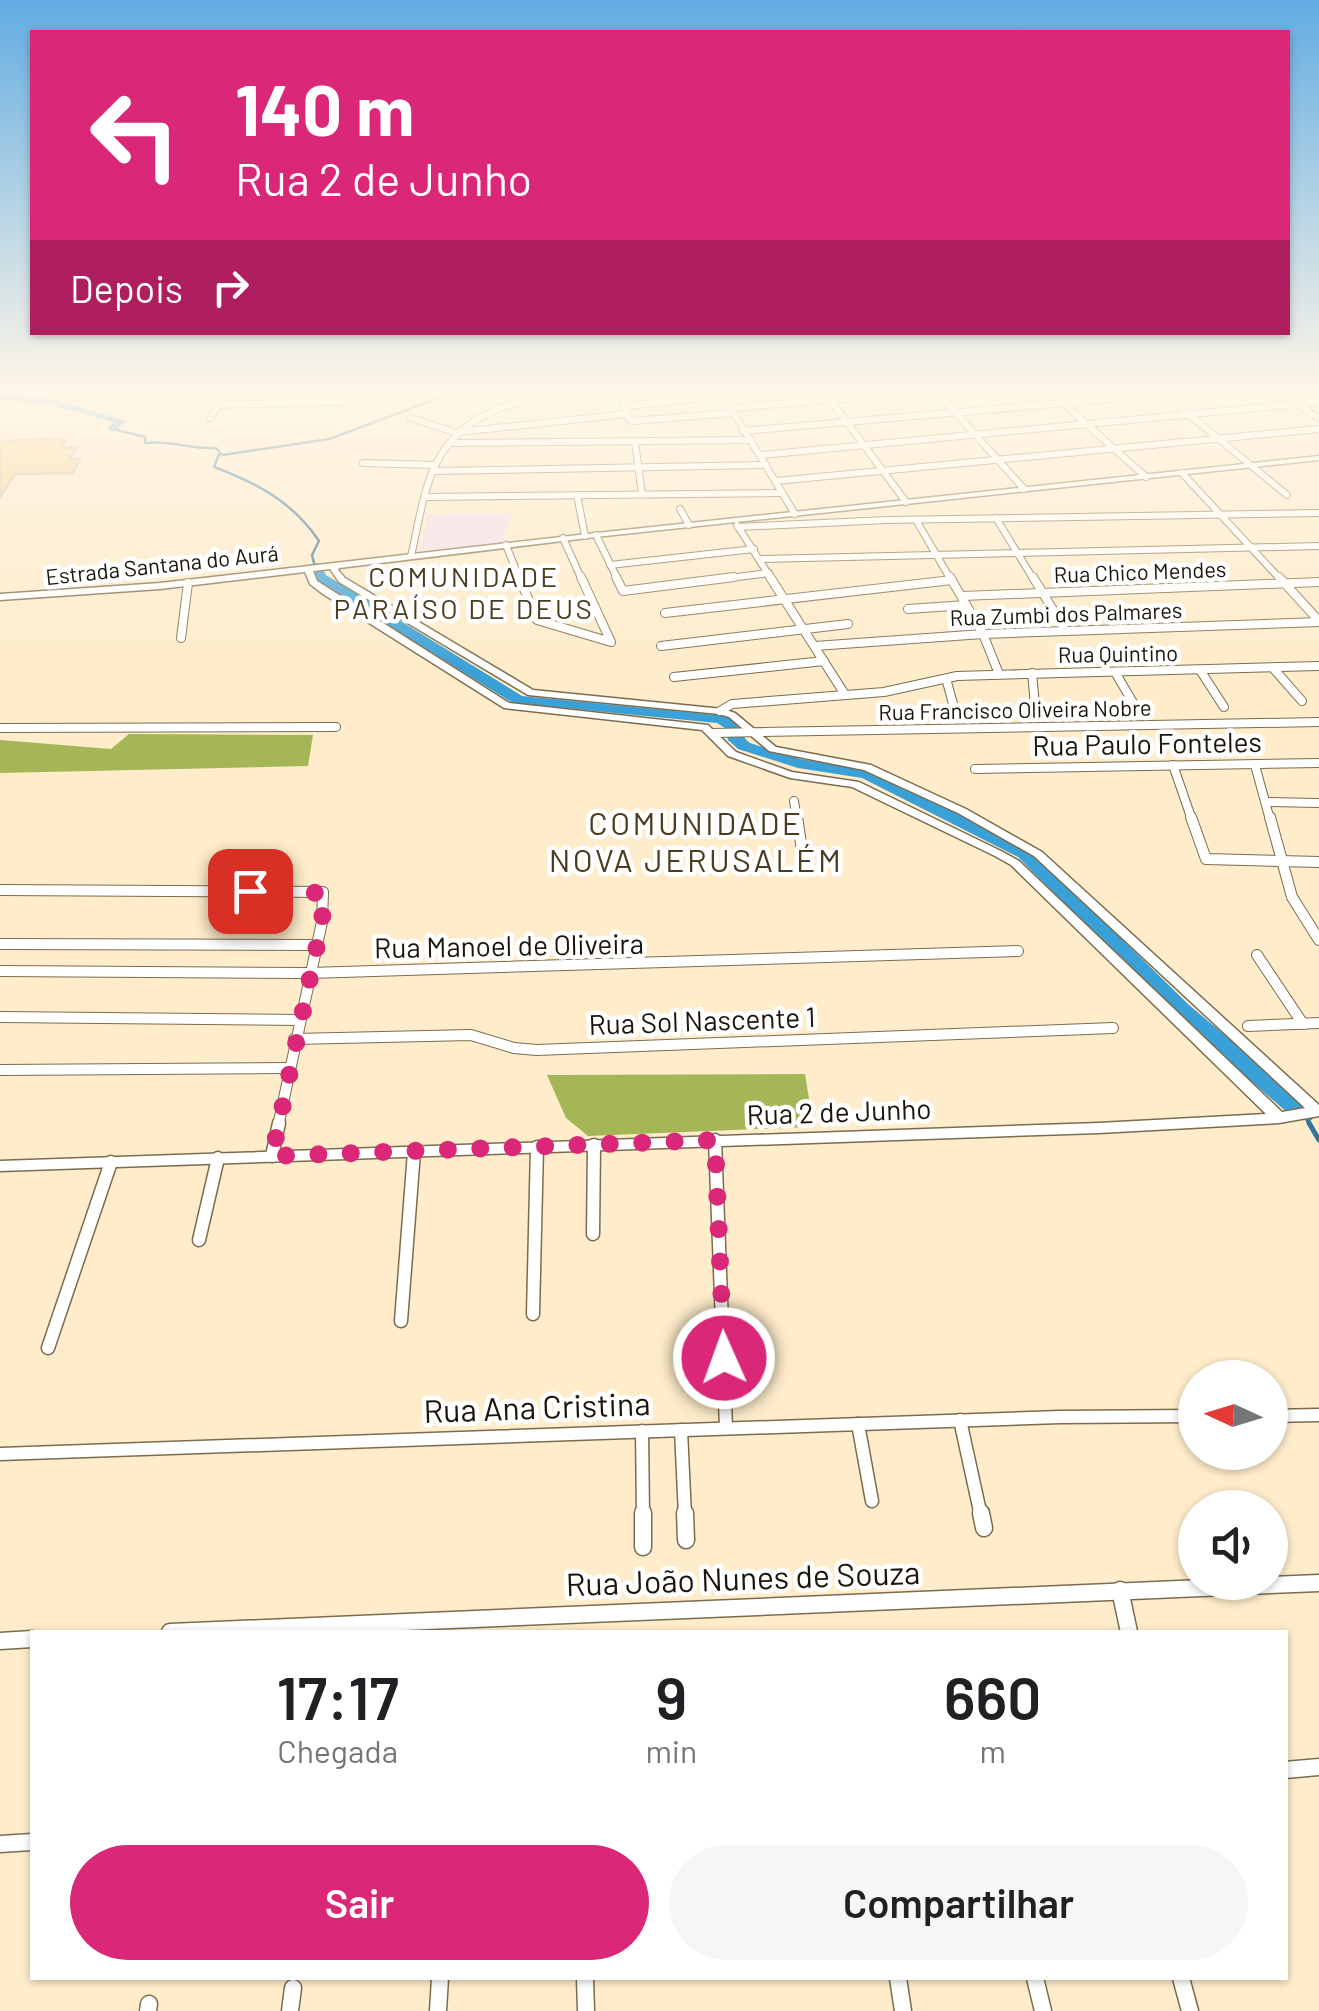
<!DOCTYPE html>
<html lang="pt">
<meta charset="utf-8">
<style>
:root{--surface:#fff;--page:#f6f6f6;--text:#202124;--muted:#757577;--accent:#db2777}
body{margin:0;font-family:Barlow,sans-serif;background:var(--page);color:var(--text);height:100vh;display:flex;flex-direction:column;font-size:38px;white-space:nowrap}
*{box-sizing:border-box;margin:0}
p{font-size:32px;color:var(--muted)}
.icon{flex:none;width:55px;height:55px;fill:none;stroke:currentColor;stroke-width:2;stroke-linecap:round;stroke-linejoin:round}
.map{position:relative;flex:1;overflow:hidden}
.side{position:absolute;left:30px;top:1630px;width:1258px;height:350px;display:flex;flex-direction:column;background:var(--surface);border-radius:0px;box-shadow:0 2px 8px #0004}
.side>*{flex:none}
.banner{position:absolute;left:30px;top:30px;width:1260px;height:305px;border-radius:0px;box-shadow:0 2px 8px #0004;background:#db2777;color:#fff;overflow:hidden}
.needle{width:65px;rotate:274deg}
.controls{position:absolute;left:1178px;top:1360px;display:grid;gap:20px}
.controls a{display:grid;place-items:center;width:110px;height:110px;border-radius:50%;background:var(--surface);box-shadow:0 2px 8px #0004;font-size:50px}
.pin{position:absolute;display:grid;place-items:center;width:85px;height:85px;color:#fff;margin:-42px;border-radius:20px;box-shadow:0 5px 15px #0006}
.me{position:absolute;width:110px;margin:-55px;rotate:358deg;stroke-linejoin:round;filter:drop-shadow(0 0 8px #0008)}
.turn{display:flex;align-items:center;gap:35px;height:210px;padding:0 40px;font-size:45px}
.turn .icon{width:130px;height:130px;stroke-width:2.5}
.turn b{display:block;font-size:70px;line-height:85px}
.then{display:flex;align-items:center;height:95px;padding:0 40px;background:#0003;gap:20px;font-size:38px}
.eta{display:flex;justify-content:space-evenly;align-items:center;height:170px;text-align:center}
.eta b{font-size:60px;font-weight:600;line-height:70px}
.primary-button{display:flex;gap:20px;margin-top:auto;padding:20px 40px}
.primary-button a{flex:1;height:115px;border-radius:60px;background:var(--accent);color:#fff;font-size:40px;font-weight:600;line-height:115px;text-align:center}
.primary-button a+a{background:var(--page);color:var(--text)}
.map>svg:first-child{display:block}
</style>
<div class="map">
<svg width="1319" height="2011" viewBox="0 0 1319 2011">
<rect width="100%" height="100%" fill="#feecca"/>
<polygon fill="#f2ddec" points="513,513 502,543 420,550 428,515"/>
<g fill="#a4b656">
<polygon points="129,734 313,735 308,766 0,773 0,740 111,749"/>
<polygon points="805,1074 809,1099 808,1127 588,1136 566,1118 547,1075"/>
</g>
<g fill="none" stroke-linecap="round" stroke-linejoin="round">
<g stroke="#31769a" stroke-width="2.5">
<path d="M113,429l32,8v6c25,-3 45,6 71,5l6,7 107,-16 132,-49"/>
<path d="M219,454l-5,13c43,16 79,35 105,74l-7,14 3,12"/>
</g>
<polyline stroke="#31769a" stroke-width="4" points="1304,1114 1311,1126"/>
<polyline stroke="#31769a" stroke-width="5" points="1309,1123 1319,1140"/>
<g fill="#3aa0d8" fill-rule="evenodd">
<polygon points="0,394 48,398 127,421 113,432 107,429 113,422 47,404 0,400"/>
<path d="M315,563l5,1 6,11 196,121 205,20c14,9 12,18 23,27l50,16 72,12 158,78 159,156 123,103 3,6 -3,6h-16l-121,-105 -157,-158 -156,-79 -64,-10 -60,-19 -10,-9 -3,-12 -8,-5 -204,-20 -198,-123 -7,-13z"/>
</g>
</g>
<polygon fill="#f8d48b" stroke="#cfbe9e" stroke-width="2.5" points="49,439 65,441 62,448 76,448 69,459 80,459 73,473 15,474 0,497 0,441"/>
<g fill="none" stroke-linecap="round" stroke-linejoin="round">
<defs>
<g id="minor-far4">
<polyline points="283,390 319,390"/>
<polyline points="623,390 626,414 632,421 733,413"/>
<polyline points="720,390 795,514"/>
<polyline points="823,390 906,502"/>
<polyline points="1048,390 1146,477"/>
<polyline points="1275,390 1319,418"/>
<polyline points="936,391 1024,489"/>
<polyline points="1164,394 1287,495"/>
<polyline points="218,405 361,401"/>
<polyline points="625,406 723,396"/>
<polyline points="731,408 948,390"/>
<polyline points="210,418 227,391"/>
<polyline points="411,418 457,433"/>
<polyline points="743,431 1215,390"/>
<polyline points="459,432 626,414"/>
<polyline points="635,442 642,494"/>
<polyline points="450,443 751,440"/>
<polyline points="761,455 1319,402"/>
<polyline points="363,463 435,465"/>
<polyline points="434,471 766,465"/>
<polyline points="1182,473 1281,580"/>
<polyline points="776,481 1319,429"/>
<polyline points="577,495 585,536"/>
<polyline points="426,497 782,493"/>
<polyline points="680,509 689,525"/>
<polyline points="996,518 1034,580"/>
<polyline points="916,520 951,580"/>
<polyline points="737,525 772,580"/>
<polyline points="738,527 887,520 1319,513"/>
<polyline points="596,535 618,580"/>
<polyline points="563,538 582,580"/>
<polyline points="506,545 520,580"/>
<path d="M411,556c7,-29 11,-62 24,-90 32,-70 115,-70 182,-76"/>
<polyline points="761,559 1319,546"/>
<polyline points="610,565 754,549"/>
<polyline points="713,580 769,573"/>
</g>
<g id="minor-far3">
<polyline points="519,577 537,620 611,642 581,577"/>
<polyline points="616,577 623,591 734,577"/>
<polyline points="770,577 844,693"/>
<polyline points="950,577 983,634 999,674"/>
<polyline points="1033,577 1066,631"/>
<polyline points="1279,577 1319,621"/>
<polyline points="962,596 1319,582"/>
<polyline points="908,609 966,605"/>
<polyline points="665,613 952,580"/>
<polyline points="181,638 188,583"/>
<polyline points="661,646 848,624"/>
<polyline points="815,646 983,634 1319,622"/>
<polyline points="1273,668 1302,701"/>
<polyline points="1200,670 1224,707"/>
<polyline points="1115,672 1135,706"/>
<polyline points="1032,673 1035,705"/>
<polyline points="674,677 824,661"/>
<polyline points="947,682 955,711"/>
<polyline points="720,711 732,704 884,692 957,676 1319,666"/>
<polyline points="0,728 336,727"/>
<polyline points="712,733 1319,722"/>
<polyline points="1173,765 1192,820"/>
<polyline points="1255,765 1270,820"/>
<polyline points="975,769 1319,763"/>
<polyline points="794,801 797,820"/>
<polyline points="1267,802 1319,803"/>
</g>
<g id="minor-far2">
<polyline points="797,817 802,850"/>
<polyline points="1191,817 1206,859 1319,862"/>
<polyline points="1270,817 1292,897 1319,940"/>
<polyline points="0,890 323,892 322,922 278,1126"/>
<polyline points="0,944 316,945"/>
<polyline points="1257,955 1303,1024"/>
<polyline points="0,971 310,973 1018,951"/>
<polyline points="0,1017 299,1020"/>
<polyline points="1248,1026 1319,1023"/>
<polyline points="294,1039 471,1035 514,1048 537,1050 1113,1028"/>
<polyline points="0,1070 288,1068"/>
</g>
<g id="minor-far1">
<polyline points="715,1140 726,1428"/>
<polyline points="272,1156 279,1123"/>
<polyline points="593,1234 594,1145"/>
<polyline points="199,1240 218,1158"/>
<polyline points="533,1314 537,1147"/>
<polyline points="401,1321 414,1152"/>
<polyline points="48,1348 111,1162"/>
<polyline points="1270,1416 1319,1415"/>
<polyline points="960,1420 981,1516"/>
<polyline points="858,1424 872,1501"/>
<polyline points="681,1430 685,1516"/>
<polyline points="642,1431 643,1516"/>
<polyline points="0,1454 1060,1417 1195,1416"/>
</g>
<g id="minor">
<polyline points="643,1513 643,1547"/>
<polyline points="685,1513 686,1540"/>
<polyline points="981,1513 984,1528"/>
<polyline points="1120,1590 1129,1632"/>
<polyline points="170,1632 1319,1583"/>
<polyline points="0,1641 32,1639"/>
<polyline points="1285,1770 1319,1767"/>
<polyline points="0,1844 32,1842"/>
<polyline points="585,1978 586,2011"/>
<polyline points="898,1978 903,2011"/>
<polyline points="1035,1978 1043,2011"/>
<polyline points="1181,1978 1190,2011"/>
<polyline points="148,2011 149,2004"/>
<polyline points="290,2011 293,1988"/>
<polyline points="438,2011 440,1978"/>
</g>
<path id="tertiary" d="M1319,456v4l-723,77 -257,31 -1,2 7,8 188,112 190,19 12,4 41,34 95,18 95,44 76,43 277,253v11l-40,7 -180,10 -1099,38v-10l1099,-38 167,-9 -255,-249 -16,-9 -143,-69 -62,-9 -62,-22 -26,-26 -198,-22 -181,-114 -13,-10 -5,-12 -145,17 -160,11v-6l160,-11 436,-50zM330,569l9,13 189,113 191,19 10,3 40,34 95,19 94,43 76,43 271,252 -23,4 -263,-251 -16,-9 -144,-70 -67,-10 -56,-20 -28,-27 -199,-22 -192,-122 -4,-10z"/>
</defs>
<use href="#minor-far4" stroke="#7b6c4e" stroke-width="8"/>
<use href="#minor-far3" stroke="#7b6c4e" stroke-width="10"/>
<use href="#minor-far2" stroke="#7b6c4e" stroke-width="12"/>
<use href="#minor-far1" stroke="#7b6c4e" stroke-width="15"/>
<use href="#minor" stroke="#7b6c4e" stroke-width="19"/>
<use href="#tertiary" stroke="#7b6c4e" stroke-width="3"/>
<use href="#minor-far4" stroke="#fff" stroke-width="6"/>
<use href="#minor-far3" stroke="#fff" stroke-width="8"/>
<use href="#minor-far2" stroke="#fff" stroke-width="10"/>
<use href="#minor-far1" stroke="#fff" stroke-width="12"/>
<use href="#minor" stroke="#fff" stroke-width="16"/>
<use href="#tertiary" fill="#fff" fill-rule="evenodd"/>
</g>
<linearGradient id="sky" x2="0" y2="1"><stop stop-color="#62ace2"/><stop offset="0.58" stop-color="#fff6e7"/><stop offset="1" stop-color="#fff6e7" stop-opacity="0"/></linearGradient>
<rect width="1319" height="672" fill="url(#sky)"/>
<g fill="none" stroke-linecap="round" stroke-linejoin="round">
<polyline stroke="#db2777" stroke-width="18" stroke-dasharray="0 32.4" points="250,891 324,893 322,922 272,1156 715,1140 724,1358"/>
</g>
<g text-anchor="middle" stroke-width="9" stroke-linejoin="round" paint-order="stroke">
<g font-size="22" fill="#1b1509" stroke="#fff">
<text transform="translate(162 565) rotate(-6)" y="8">Estrada Santana do Aurá</text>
<text transform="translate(1140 572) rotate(-2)" y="8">Rua Chico Mendes</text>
<text transform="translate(1066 614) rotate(-2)" y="8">Rua Zumbi dos Palmares</text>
<text transform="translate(1118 654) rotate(-1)" y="8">Rua Quintino</text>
<text transform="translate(1015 710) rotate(-1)" y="8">Rua Francisco Oliveira Nobre</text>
</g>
<g font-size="28" letter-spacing="2.5" fill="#4b3c1f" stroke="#fff">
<text x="464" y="587">COMUNIDADE<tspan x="464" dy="32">PARAÍSO DE DEUS</tspan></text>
</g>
<g font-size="28" fill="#1b1509" stroke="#fff">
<text transform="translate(1147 744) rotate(-1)" y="10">Rua Paulo Fonteles</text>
<text transform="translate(509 946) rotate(-1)" y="10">Rua Manoel de Oliveira</text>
<text transform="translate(702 1021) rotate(-2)" y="10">Rua Sol Nascente 1</text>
<text transform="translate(839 1112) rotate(-2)" y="10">Rua 2 de Junho</text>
</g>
<g font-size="32" letter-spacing="2.5" fill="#4b3c1f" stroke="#fff">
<text x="696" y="835">COMUNIDADE<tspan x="696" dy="37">NOVA JERUSALÉM</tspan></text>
</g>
<g font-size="32" fill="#1b1509" stroke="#fff">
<text transform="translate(537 1408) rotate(-2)" y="11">Rua Ana Cristina</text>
<text transform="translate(743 1579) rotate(-2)" y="11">Rua João Nunes de Souza</text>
</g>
</g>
</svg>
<div class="controls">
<a><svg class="needle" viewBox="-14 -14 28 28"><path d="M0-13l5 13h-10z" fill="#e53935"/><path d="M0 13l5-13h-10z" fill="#757577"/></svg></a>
<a><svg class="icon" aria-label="sound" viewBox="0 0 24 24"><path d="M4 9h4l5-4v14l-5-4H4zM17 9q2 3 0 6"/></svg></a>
</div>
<div class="pin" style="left:250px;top:891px;background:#d93025"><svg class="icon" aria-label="arrive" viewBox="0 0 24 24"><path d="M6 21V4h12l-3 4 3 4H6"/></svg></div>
<svg class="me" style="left:724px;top:1358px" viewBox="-20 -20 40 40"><circle r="17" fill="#db2777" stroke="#fff" stroke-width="3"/><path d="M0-11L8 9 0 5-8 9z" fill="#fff"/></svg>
<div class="banner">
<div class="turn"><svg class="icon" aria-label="left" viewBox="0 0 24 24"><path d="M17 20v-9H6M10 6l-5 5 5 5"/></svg><div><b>140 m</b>Rua 2 de Junho</div></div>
<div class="then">Depois<svg class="icon" aria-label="right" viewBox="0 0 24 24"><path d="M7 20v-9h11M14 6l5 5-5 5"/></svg></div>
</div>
<section class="side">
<div class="eta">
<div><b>17:17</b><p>Chegada</p></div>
<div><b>9</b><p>min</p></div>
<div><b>660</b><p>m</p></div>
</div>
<div class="primary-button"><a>Sair</a><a>Compartilhar</a></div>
</section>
</div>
